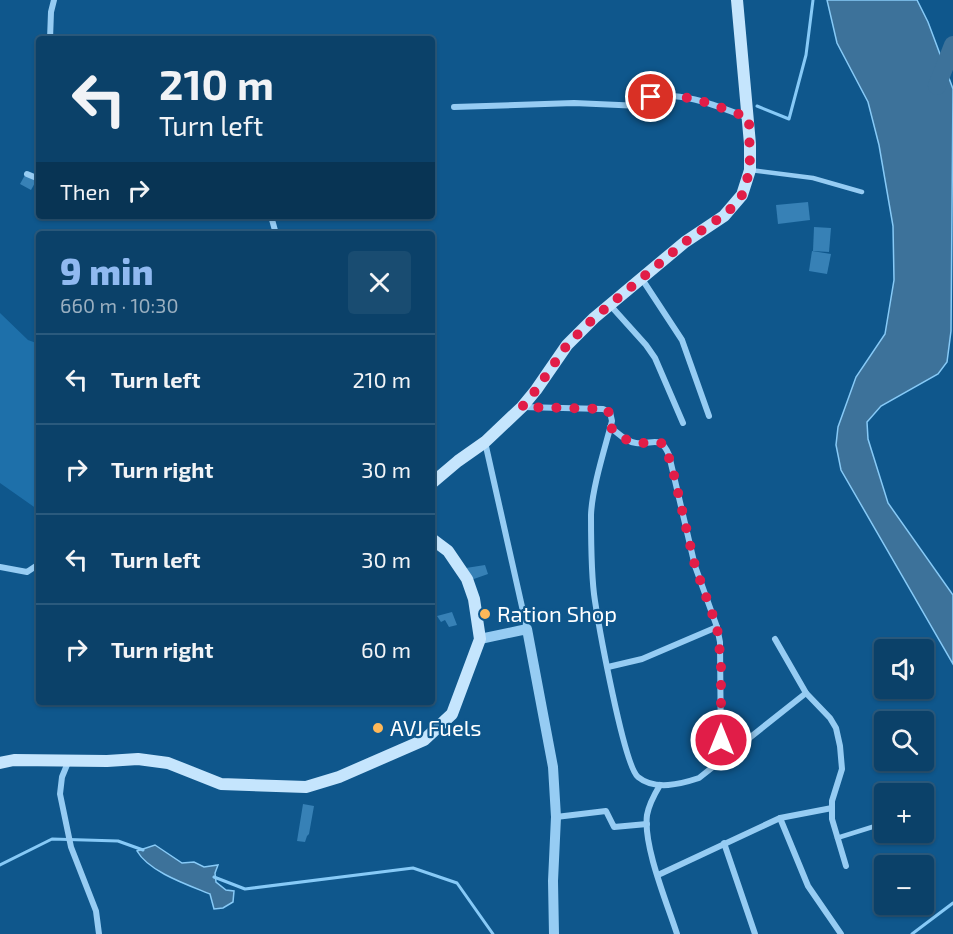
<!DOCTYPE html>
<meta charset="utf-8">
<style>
:root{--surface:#0b4169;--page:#194c71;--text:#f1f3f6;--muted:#9aafc0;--line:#2b5a7d;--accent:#90b9f0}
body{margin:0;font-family:"Exo 2",sans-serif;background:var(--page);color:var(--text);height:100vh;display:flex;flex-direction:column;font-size:22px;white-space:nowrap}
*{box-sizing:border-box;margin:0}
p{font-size:20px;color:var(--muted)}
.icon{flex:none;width:33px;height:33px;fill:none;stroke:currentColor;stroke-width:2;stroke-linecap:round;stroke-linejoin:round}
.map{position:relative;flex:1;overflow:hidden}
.sheet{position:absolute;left:36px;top:231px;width:399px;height:474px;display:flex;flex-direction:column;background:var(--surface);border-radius:6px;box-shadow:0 2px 4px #0004,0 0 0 2px var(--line)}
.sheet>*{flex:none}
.banner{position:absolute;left:36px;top:36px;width:399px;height:183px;border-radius:6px;box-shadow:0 2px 4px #0004,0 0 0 2px var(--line);background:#0b4169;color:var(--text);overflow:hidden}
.fabs{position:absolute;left:874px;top:639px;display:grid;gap:12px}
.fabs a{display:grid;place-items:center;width:60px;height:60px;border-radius:6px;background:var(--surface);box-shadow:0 2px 4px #0004,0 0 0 2px var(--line);font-size:30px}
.pin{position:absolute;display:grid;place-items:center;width:51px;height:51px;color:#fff;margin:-26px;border:3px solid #fff;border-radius:50%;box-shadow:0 2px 6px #0007}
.me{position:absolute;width:66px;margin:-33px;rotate:0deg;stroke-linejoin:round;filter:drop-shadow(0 0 4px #0008)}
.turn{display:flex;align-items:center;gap:21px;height:126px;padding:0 24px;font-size:27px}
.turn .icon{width:78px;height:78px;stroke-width:2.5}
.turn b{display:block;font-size:42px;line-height:51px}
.then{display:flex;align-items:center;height:57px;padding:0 24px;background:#0003;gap:12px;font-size:22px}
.round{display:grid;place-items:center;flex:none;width:63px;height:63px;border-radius:6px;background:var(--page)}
.headline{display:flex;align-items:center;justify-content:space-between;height:102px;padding:0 24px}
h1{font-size:36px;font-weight:800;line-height:45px;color:var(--accent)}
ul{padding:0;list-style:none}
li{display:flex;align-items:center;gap:18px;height:90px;padding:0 24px;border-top:2px solid var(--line)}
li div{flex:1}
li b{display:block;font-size:22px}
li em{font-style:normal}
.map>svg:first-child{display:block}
</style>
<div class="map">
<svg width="953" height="934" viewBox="0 0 953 934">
<rect width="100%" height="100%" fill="#0f578c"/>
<polygon fill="#1e70aa" points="0,313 28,340 39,344 39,508 37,509 0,483"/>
<g fill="#3d729a" stroke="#87caf7" stroke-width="1.5">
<polygon points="827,0 917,0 928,22 953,89 951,331 947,362 938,374 881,406 867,422 868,439 888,503 953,595 953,664 841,470 836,445 838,427 856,377 885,334 894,280 893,226 879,145 868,102 837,43"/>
<path d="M155,845l27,18 12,-1 10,5 14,-2 -3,8 1,9 10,8 8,1 -1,11 -10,6 -9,1 -4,-15c-22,-9 -61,-22 -73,-43z"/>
</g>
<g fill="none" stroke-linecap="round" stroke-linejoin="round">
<g stroke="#87caf7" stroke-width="3">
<polyline points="757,106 789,119 806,55 813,0"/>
<polyline points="0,865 52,839 118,841 143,850"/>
<polyline points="214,877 245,889 413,868 457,883 493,934"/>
<polyline points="912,934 953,903"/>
</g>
<polyline stroke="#3d729a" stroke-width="18" points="937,86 953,45"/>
</g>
<g fill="#3781b6">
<polygon points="25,175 36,181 31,190 20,184"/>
<polygon points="808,202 810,220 778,224 776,205"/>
<polygon points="814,227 831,228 829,252 813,251"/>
<polygon points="812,251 831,254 827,274 809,271"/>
<polygon points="485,565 488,574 471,580 466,568"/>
<polygon points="486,608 489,619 484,621 480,609"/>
<polygon points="452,612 457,625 449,627 445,620 441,622 437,616"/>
<polygon points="303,804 314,806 309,834 307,836 305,842 297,841"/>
</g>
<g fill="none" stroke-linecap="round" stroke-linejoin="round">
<g stroke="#96ccf3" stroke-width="4.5">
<polyline points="750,170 813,178 862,192"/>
<polyline points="837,838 885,823"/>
</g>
<g stroke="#96ccf3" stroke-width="6">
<polyline points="50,39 51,12 54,0"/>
<path d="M454,107l120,-4 67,3 7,-4 3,-5c33,-6 68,10 98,21"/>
<polyline points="27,174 39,179"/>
<polyline points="271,216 276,234"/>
<polyline points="642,279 682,340 709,416"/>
<polyline points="610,305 646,345 655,358 683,423"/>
<path d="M522,407l81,2 7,3 2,9c-7,27 -20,67 -21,94 0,25 0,62 4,86 4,26 29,165 43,176 17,14 43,7 61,1l107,-85"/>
<path d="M610,427c8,6 16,15 26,16 17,2 24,-9 33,12l26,111 22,61 3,15 1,118"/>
<polyline points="485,442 527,629"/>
<polyline points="0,567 27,572 39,564"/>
<polyline points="775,639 806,693 830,718 836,728 840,746 842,769 832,801 832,819 846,866"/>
<polyline points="608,667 642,659 717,627"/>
<polyline points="69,760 62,777 60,794 71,847 96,911 99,934"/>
<path d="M660,785c-6,10 -11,19 -13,30 -4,31 20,88 30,119"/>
<polyline points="556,817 606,811 614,827 647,824"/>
<polyline points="780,818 808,886 841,934"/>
<polyline points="724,843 755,934"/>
<polyline points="658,875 780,818 832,808"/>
</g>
<polyline stroke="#96ccf3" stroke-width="10" points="480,639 527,629 553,767 556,817 553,881 554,934"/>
<g stroke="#c5e5fd" stroke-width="12">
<polyline points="432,483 458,461 485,442 522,407 536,390 567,345 594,318 685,242 724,216 742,195 750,170 750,144 737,0"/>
<polyline points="0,763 14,760 107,761 138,759 168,763 221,784 306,787 339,777 424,740 452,714 480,639 474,599 467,579 448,551 432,539"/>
</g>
</g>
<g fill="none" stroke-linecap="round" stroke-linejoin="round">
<path stroke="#e11d48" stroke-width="10" stroke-dasharray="0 18" d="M651,97c33,-6 68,10 98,21l1,52 -8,25 -14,17 -43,30 -91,76 -27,27 -31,45 -14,17 85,2 4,8 -1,10c8,6 16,15 26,16 11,1 19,-4 29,2l8,26 22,95 22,61 4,35v78"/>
</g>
<g fill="#ffb858" stroke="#0f578c" stroke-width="2">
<circle cx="485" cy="614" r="6"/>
<circle cx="378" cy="728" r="6"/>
</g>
<g text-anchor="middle" stroke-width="4.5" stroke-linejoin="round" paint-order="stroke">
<g font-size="22" fill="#fff" stroke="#0f578c" text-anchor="start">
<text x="497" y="622">Ration Shop</text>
<text x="390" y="736">AVJ Fuels</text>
</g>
</g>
</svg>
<div class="fabs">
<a><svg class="icon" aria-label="sound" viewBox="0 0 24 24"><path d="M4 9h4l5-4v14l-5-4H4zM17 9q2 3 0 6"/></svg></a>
<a><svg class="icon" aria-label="search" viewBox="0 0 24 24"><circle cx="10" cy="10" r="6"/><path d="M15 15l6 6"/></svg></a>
<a>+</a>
<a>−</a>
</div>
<div class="pin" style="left:651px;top:97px;background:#d93025"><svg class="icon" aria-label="arrive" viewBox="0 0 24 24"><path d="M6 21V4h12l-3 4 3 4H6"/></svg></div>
<svg class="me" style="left:721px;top:740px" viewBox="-20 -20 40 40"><circle r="17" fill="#e11d48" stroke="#fff" stroke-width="3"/><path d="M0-11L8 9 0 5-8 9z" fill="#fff"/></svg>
<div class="banner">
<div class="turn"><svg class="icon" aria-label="left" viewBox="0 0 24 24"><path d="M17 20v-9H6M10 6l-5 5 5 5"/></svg><div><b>210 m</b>Turn left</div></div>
<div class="then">Then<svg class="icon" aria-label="right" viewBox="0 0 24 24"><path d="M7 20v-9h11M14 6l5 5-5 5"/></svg></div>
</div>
<section class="sheet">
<div class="headline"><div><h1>9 min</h1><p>660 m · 10:30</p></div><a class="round"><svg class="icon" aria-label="close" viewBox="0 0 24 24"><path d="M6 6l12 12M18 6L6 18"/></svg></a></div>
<ul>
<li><svg class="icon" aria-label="left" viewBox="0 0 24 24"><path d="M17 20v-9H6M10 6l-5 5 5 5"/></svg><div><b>Turn left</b></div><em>210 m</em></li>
<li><svg class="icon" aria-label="right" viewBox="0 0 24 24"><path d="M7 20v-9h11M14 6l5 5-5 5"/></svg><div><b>Turn right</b></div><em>30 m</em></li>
<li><svg class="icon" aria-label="left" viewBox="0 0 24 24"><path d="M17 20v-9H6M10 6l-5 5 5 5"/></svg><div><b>Turn left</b></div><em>30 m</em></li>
<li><svg class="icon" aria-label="right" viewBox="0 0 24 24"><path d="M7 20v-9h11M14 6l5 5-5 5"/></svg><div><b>Turn right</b></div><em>60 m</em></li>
</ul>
</section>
</div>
